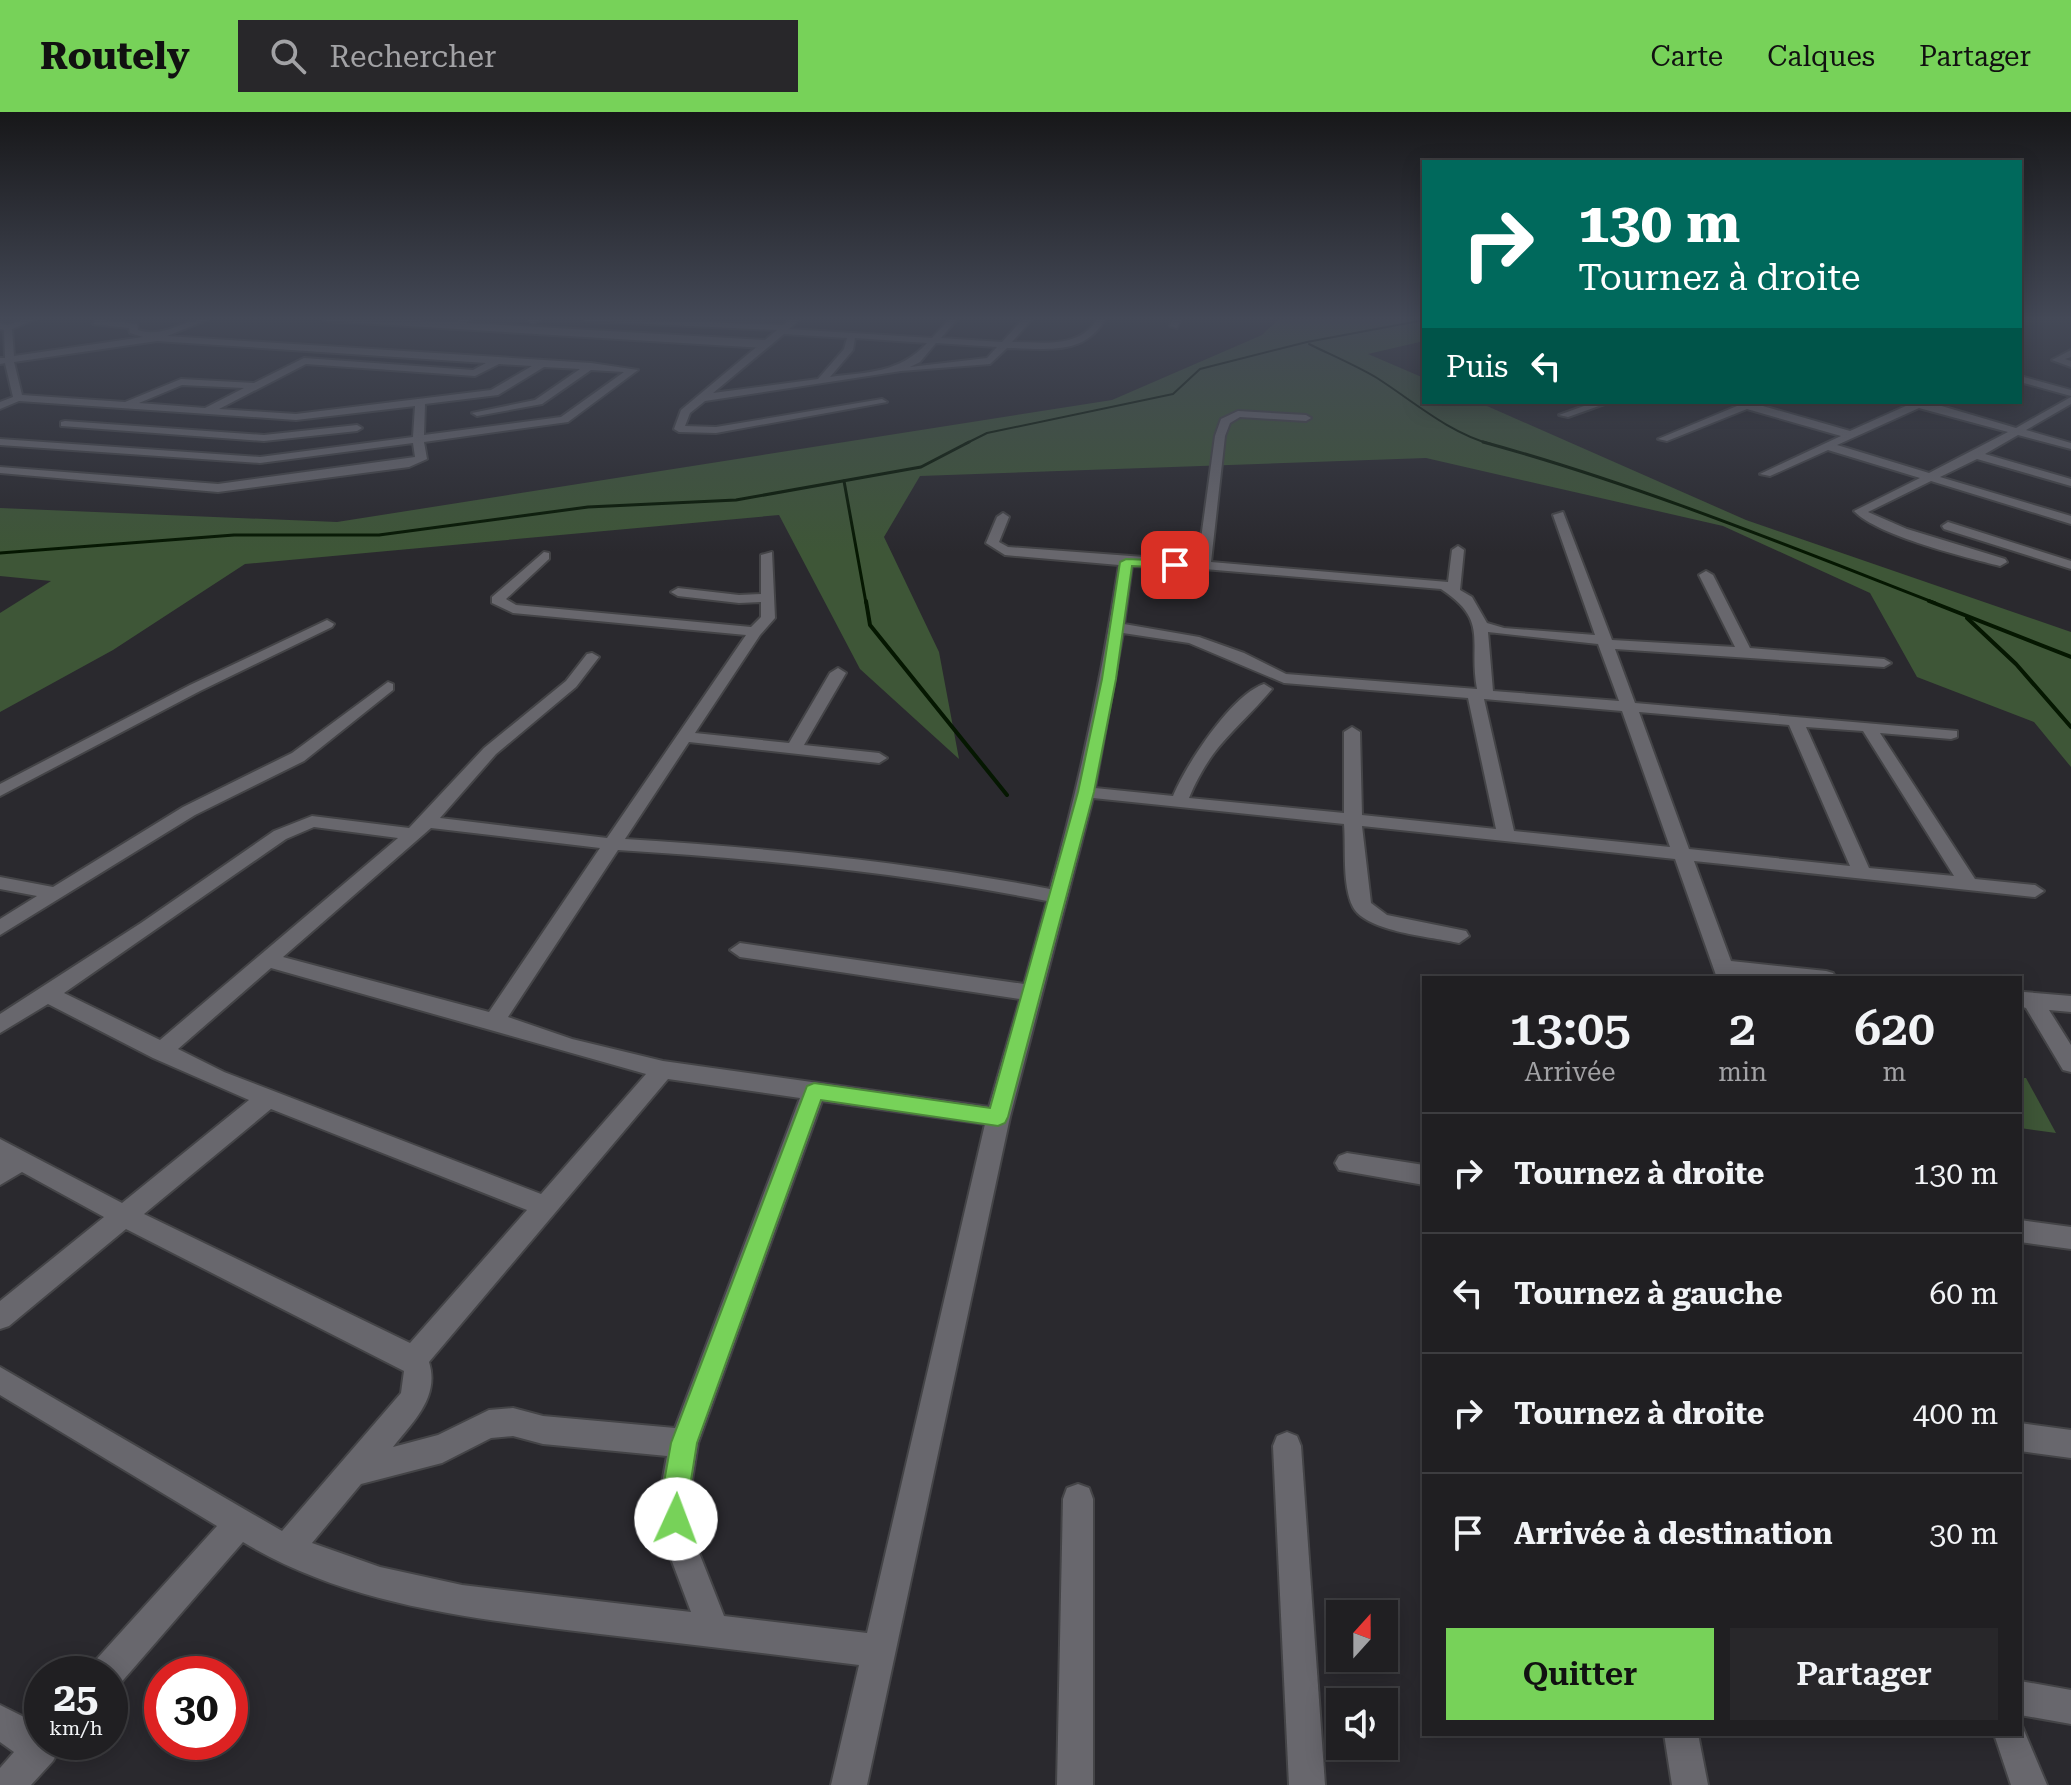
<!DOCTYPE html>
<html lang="fr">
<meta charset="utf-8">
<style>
:root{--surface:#201f22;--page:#28272a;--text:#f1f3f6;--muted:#a2a2a5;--line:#3d3d40;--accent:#77d259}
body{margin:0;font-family:"Roboto Serif",serif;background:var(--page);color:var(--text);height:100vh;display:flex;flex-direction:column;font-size:30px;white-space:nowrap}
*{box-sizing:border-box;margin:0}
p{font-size:26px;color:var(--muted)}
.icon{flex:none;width:44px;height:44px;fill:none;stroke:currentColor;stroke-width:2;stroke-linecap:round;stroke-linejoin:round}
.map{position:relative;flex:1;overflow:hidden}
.details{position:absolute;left:1422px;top:864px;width:600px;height:760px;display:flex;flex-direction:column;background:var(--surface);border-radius:0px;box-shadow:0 4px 20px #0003,0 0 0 2px var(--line)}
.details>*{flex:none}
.hud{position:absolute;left:1422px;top:48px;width:600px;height:244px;border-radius:0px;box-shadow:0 4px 20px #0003,0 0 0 2px var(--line);background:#00695c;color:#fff;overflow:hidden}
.needle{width:52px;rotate:21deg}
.tools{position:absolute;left:1326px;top:1488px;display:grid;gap:16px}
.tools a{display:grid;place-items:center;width:72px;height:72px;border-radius:0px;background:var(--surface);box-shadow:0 4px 20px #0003,0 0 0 2px var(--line);font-size:40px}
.speed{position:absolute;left:24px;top:1544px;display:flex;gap:16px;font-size:40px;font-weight:700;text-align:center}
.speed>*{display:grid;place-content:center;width:104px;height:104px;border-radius:50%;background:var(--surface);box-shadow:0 4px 20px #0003,0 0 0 2px var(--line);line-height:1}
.speed small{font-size:20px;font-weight:400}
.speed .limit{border:12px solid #d22;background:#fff;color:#111}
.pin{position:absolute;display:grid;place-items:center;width:68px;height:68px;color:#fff;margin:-34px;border-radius:16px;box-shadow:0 4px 12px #0006}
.me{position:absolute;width:88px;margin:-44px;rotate:2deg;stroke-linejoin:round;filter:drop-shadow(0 0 6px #0008)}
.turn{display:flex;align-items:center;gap:28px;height:168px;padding:0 24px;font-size:36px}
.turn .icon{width:104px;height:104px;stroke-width:2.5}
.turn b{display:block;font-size:56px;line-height:68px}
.then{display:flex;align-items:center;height:76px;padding:0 24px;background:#0003;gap:16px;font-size:30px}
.eta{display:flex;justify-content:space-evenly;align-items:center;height:136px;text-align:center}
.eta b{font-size:48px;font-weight:600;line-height:56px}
.button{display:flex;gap:16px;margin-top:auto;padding:16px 24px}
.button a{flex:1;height:92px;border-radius:0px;background:var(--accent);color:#111;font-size:32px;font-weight:600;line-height:92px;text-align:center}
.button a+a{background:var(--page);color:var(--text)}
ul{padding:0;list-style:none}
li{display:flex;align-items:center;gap:24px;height:120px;padding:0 24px;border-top:2px solid var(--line)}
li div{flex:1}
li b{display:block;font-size:30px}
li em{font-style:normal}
header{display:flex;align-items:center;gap:48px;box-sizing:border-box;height:112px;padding:0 40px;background:var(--accent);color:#111}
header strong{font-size:38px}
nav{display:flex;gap:44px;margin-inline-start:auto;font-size:28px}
.search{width:560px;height:72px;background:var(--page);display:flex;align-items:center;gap:20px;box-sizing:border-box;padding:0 28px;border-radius:0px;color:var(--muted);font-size:30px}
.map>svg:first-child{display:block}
</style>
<header>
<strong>Routely</strong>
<div class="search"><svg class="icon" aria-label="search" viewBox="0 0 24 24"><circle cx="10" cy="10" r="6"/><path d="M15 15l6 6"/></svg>Rechercher</div>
<nav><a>Carte</a><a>Calques</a><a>Partager</a></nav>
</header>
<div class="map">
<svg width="2071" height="1673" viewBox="0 0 2071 1673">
<rect width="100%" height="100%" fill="#2a292e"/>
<g fill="#3e5637">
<polygon points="1280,206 1424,206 1424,229 1368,242 1424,266 1424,290 1478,290 1746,408 2071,520 2071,655 2034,610 1917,565 1870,481 1723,414 1426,346 920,364 884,425 939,540 959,647 860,557 779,403 245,452 113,538 0,600 0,501 51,469 0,464 0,396 337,410 1112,288 1262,223"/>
<polygon points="2020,966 2026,966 2056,1021 2020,1016"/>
</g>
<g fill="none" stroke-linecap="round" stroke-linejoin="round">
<g stroke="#051701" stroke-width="2">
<path d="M1309,232c22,11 46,21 68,34 36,23 72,55 114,66"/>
<polyline points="965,332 987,321 1173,282 1200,257 1307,230 1424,208"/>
</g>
<g stroke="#051701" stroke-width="3">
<path d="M1483,330c154,42 303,103 452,161"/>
<polyline points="844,369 866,491"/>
<polyline points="0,441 234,423 379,423 588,395 736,388 921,355 969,330"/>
</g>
<g stroke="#051701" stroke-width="4">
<polyline points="866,489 870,513 1007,683"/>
<polyline points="1929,489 2071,545"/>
<polyline points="1967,506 2016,552 2071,615"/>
</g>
<defs>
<g id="minor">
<path d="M27,206h11l-26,11 2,27 129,-19 -13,-4 -1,-5 -36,-4 3,-5 41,5 1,6c26,9 47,-12 74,-12l-45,18 424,27 47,7 -70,52 -144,20 3,17 -18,8 -191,25 -218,-19v-6l218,17 197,-27 -2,-14 -153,20 -260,-18v-6l260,18 153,-20 2,-31 -119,14 -277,-19 -19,8v-7l13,-5 -8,-34 -5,1v-6h5l-1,-28 -4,-1v-6l7,2zM157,229l329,22 -13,7 -169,-12 -50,25 -73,-4 -56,23 -103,-7 -8,-33zM306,252l169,12 24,-12 33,2 -41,24 -195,24 -77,-5zM544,255l36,2 -45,31 -63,13 5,3 65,-12 49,-34 33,2 -63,45 -137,18 1,-31 73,-9zM182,273l62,3 -39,20 -66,-5z"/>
<polygon points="463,206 473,206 459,215 453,215 453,211"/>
<polygon points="532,206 542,206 533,212 529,209"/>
<path d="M582,206l201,7 9,-7h9l-12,11 143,9 18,-20h8l-17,20 61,4 22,-24h9l-21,24c32,0 68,7 86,-24h8c-22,39 -60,30 -99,30l-17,16 -89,7 -196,30 -15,12 -5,13 31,1 166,-28 5,3 -171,31 -37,-1 -5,-3 7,-19 96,-80 -191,-9zM784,222l63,4 -3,11 -26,30 -105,14zM855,226l72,5c-27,30 -59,29 -97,34l23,-27zM936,231l61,4 -10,11 -77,9 10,-5z"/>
<polygon points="1173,206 1181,206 1177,216 1170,214"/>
<polygon points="2071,238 2071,245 2065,247 2071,249 2071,255 2052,248"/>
<polygon points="2020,264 2071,278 2071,284 2020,270"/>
<path d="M2071,285v7l-45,26 45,13v6l-53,-14 -33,19 86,25v7l-94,-27 -37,18 131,39v8l-140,-43 -63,31 39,17 98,30 2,3 -7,4c-35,-9 -122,-30 -146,-55l66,-33 -92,-28 -58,26 -10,-2 81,-38 -94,-27 -80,32 -9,-2 79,-33 -9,-4h21l101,29 58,-26 -4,-3h24l88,26zM1919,296l89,24 -79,41 -92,-28z"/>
<polygon points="1595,290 1610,290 1568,305 1559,303"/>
<path d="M1238,299l68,4 5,3 -5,3 -66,-4 -10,6 -5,13 -14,126 237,20 4,-32 6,-4 6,4 -4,40 12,7 15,26 17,5 91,7 -42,-120 10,-3 49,128 123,7 -36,-72 7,-4 7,4 37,73 134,11 7,4 -7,4 -269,-18 20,54 322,28v6l-6,2 -71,-6 95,146 60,6 9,6 -9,6 -341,-36 37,100 95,10 7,2 3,5h-119l-42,-119 -313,-33 9,77 16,12 79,16 3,5 -10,7c-26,-6 -93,-11 -106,-36 -11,-22 -7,-58 -9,-83l-251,-26 -83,319 -143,668h-36l28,-120c-86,-11 -173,-21 -259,-31 -122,-15 -249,-27 -357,-92l-125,144 -8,3v-15h-21l5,-12 123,-136 -217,-131v-28l282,164 119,-138 3,-22 -278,-142 -117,97 -9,3v-28l104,-84 -82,-45 -22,13v-46l122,64 127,-103 -96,-42 -105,-54 -48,29v-19l141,-91 133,-92 38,-15 97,12 75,-80 82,-67 21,-27 5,-1 7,4 -23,30 -80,67 -56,64 167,20 139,-203 -233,-22 -21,-10v-6l52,-45 5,1v6l-43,40 10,6 235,22 10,-10v-15l-22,1 -61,-7 -7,-4 7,-4 61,7 22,-1v-39l11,-3 3,66 -15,17 -65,98 94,10 41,-70 8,-5 8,5 -42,72 75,8 8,5 -8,5 -190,-21 -64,97c144,9 284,23 425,50 30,-107 52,-214 69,-324l-114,-10 -19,-12 11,-26 6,-4 6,4 -10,25 9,5 190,14 17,-125 6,-17zM1132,454l72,3 237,20c49,32 27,52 36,100l-191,-15 -42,-21 -45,-16 -75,-13zM1488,520l110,12 21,57 -126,-10zM1123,521l66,10 95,40 184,15 28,131 -134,-14 -2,-83 -8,-5 -8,5v81l-155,-15c23,-55 48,-67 83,-109l-8,-5c-33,11 -78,81 -91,112l-78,-8zM1484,587l138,12 48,136 -156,-16zM1639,600l150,13 61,141 -161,-17zM1806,615l57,4 91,145 -85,-8zM314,715l84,11 -238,202 -96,-47 222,-154zM431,716l169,20 -111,164 -206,-55zM618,738c145,9 286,23 429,51l-23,83 -284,-41 -10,7 10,7 280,42 -31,108 -326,-46 -91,-22 -64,-22zM271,856l375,106 -105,120 -317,-122 -46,-23zM668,967l132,19 -125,330 -132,-12 -30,-8 -24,2 -51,25 -45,12c20,-25 47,-50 36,-85zM822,989l163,23 -118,509 -143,-17 -30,-76 -5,-41 9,-56zM271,997l256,101 -117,133 -266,-129zM513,1324l30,8 124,12 -8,43 5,41 27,72 -229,-27 -82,-18 -68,-24 49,-59 81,-21 49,-25z"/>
<polygon points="65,309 264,323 357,313 362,316 357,319 264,329 61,314 61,310"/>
<polygon points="1948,410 2071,449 2071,457 1944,417 1942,414"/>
<polygon points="327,508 334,512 332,515 200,579 0,684 0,672 190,573"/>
<polygon points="388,570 393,572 393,578 304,649 195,703 0,823 0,807 37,784 0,777 0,765 53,775 183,695 292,641"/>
<polygon points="2024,880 2071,884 2071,900 2049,898 2071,933 2071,960 2063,958 2026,896 2020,894 2020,882"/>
<polygon points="1347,1041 1424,1053 1424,1073 1339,1058 1335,1051 1339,1044"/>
<polygon points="2020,1108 2071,1115 2071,1137 2020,1130"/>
<polygon points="2020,1311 2071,1318 2071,1346 2020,1339"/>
<polygon points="1287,1320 1297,1324 1301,1334 1325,1673 1289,1673 1273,1334 1277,1324"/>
<polygon points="1078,1372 1089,1376 1093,1387 1093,1673 1057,1673 1063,1387 1067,1376"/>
<polygon points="2020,1569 2071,1578 2071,1612 2020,1603"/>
<polygon points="0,1593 42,1614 42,1630 63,1630 53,1649 31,1673 0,1673 0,1656 14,1640 0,1630"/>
<polygon points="2020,1609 2047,1673 2011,1673 1994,1622 2020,1622"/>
<polygon points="1664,1622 1698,1622 1708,1673 1672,1673"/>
</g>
<polygon id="tertiary" points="321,206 380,206 766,228 772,232 766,236 327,209"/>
</defs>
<use href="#minor" stroke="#444447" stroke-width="4"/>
<use href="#tertiary" stroke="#444447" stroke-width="4"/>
<use href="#minor" fill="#68676d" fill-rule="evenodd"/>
<use href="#tertiary" fill="#68676d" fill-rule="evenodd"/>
</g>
<linearGradient id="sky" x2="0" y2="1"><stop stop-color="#171719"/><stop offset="0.47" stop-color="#444957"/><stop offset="1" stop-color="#444957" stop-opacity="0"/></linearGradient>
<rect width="2071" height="440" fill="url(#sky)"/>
<polygon fill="#77d259" stroke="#4d883a" stroke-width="2" points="1126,447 1175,449 1181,453 1175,456 1132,454 1116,567 1094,680 1008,1005 1005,1011 998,1014 821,988 697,1331 688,1387 690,1407 686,1417 676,1421 667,1417 661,1387 671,1331 807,974 814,971 990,996 1078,680 1102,567 1120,450"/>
</svg>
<div class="tools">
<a><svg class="needle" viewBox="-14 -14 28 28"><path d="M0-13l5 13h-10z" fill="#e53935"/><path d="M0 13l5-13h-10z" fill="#a2a2a5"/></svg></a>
<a><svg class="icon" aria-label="sound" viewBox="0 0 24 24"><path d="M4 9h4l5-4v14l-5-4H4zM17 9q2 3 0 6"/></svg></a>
</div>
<div class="speed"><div>25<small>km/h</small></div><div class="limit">30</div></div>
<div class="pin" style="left:1175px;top:453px;background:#d93025"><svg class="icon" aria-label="arrive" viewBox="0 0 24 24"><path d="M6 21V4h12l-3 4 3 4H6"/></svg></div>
<svg class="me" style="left:676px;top:1407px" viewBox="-20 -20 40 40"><circle r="19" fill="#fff"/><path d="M0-13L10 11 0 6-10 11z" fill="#77d259"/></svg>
<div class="hud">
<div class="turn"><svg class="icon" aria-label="right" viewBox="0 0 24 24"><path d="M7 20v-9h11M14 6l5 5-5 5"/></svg><div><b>130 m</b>Tournez à droite</div></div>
<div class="then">Puis<svg class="icon" aria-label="left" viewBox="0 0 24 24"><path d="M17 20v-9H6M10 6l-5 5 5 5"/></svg></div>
</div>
<section class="details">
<div class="eta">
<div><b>13:05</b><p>Arrivée</p></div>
<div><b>2</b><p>min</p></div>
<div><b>620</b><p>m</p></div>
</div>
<ul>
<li><svg class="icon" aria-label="right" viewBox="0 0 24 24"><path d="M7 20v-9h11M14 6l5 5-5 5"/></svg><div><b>Tournez à droite</b></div><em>130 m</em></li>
<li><svg class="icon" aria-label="left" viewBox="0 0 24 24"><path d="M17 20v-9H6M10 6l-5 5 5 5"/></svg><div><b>Tournez à gauche</b></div><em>60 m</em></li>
<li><svg class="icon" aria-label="right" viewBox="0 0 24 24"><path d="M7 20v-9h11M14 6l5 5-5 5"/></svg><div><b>Tournez à droite</b></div><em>400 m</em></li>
<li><svg class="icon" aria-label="arrive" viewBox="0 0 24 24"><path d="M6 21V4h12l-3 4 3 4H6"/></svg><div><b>Arrivée à destination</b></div><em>30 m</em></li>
</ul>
<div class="button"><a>Quitter</a><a>Partager</a></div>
</section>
</div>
